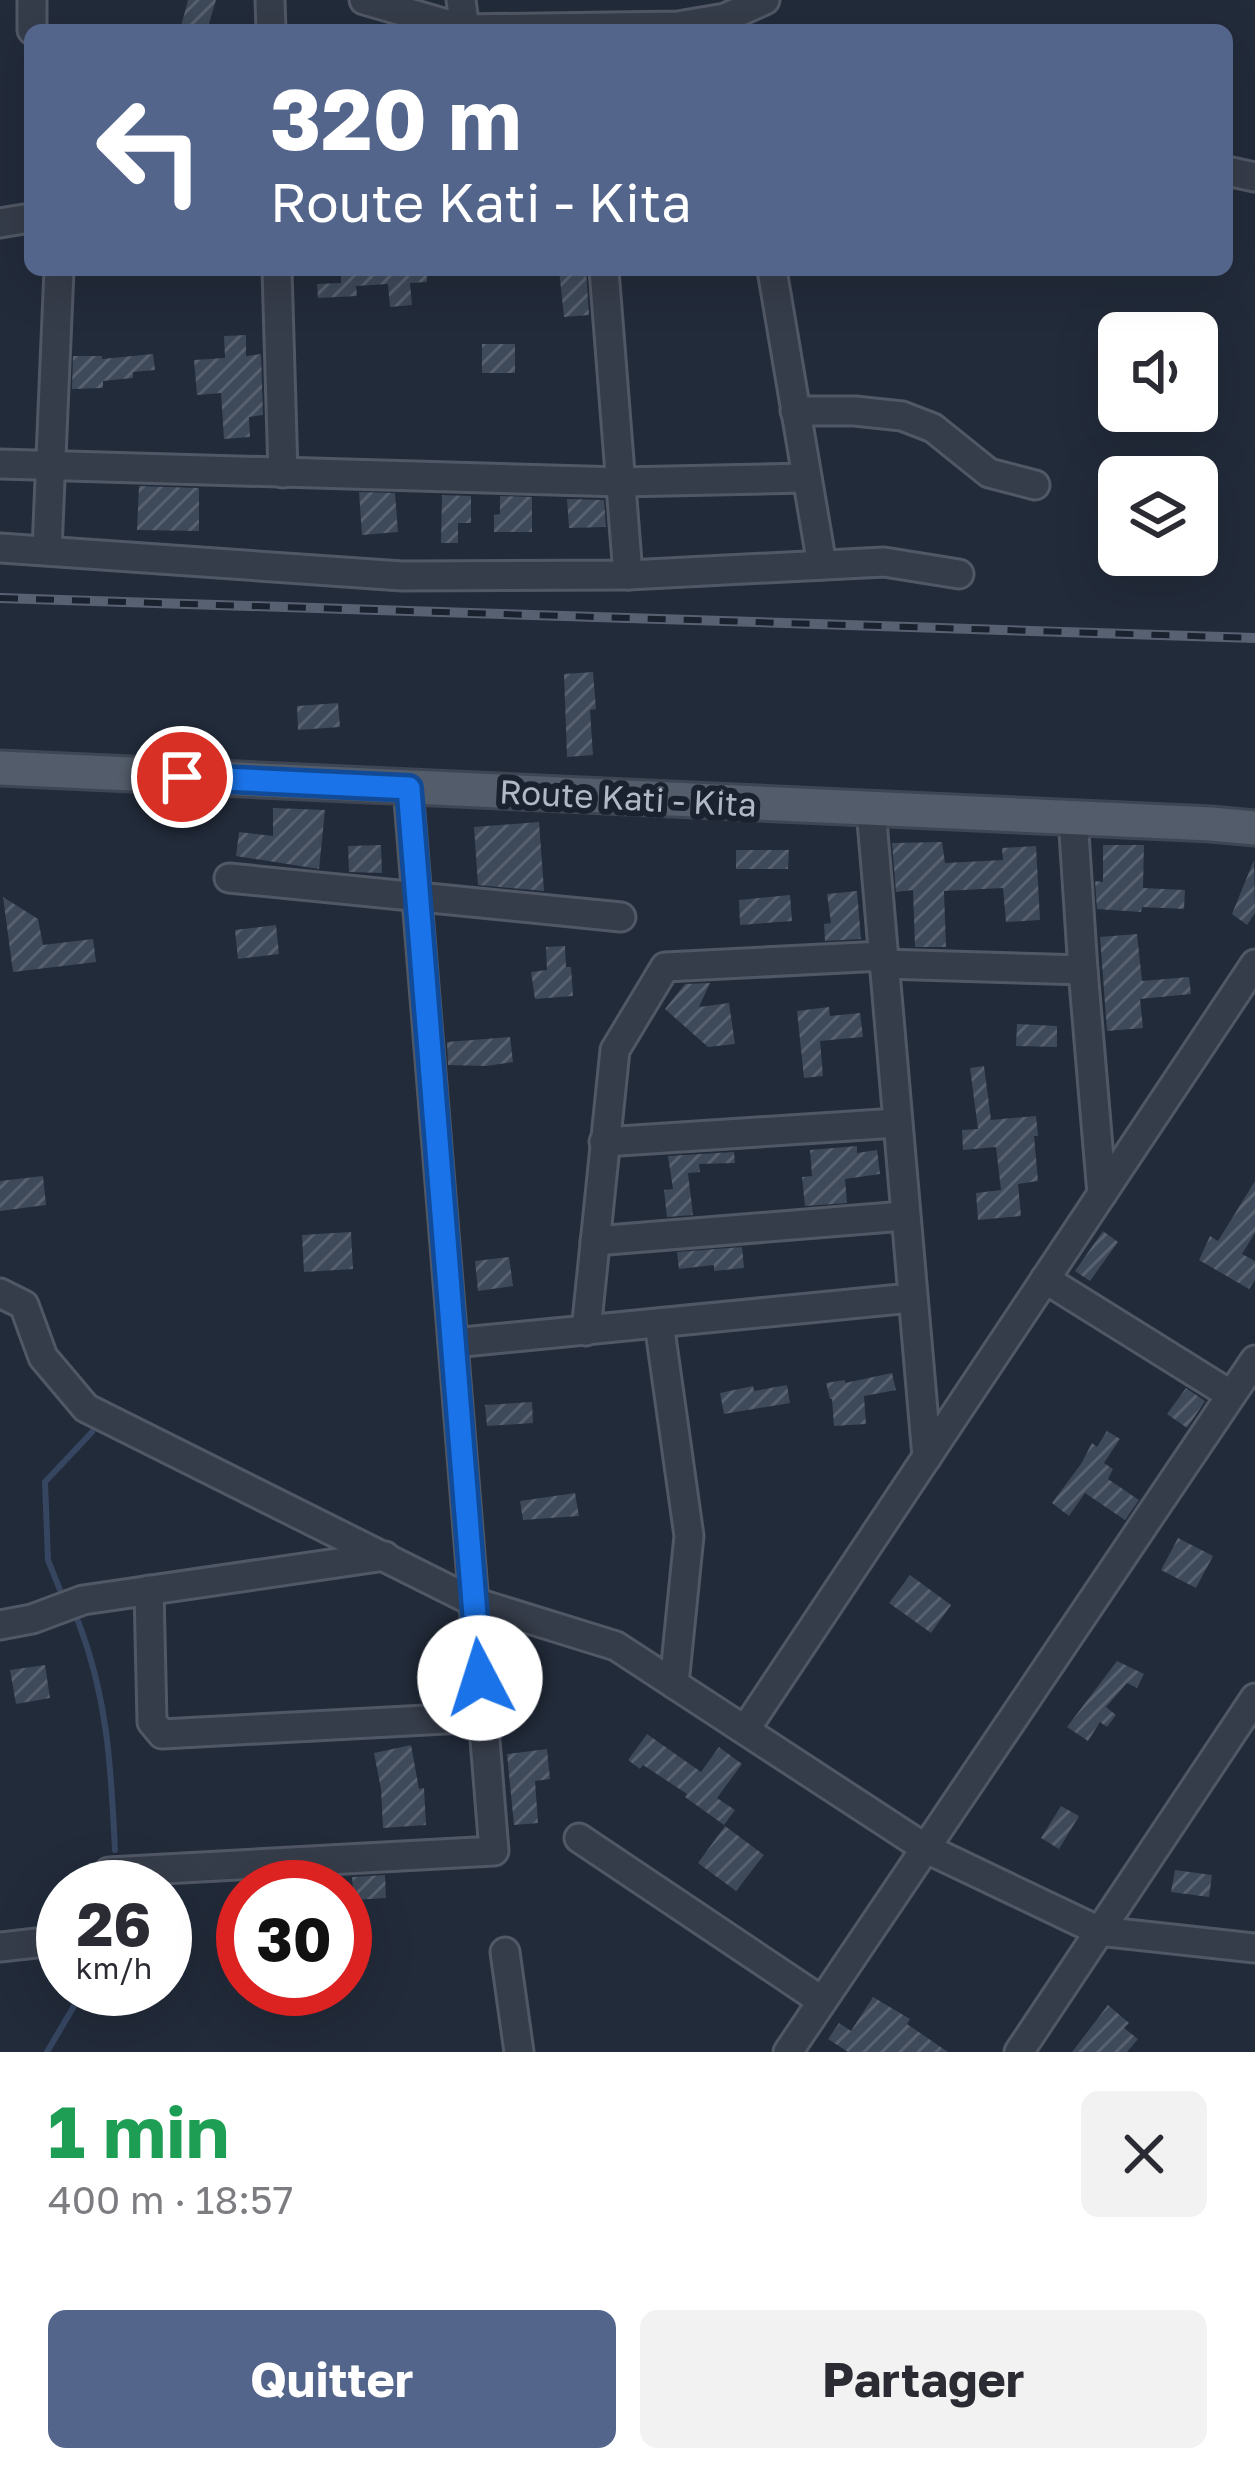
<!DOCTYPE html>
<html lang="fr">
<meta charset="utf-8">
<style>
:root{--surface:#fff;--page:#f2f2f3;--text:#2b2b33;--muted:#7c7c81;--accent:#54658b}
body{margin:0;font-family:"Golos Text",sans-serif;background:var(--page);color:var(--text);height:100vh;display:flex;flex-direction:column;font-size:45px;white-space:nowrap}
*{box-sizing:border-box;margin:0}
p{font-size:39px;color:var(--muted)}
.icon{flex:none;width:66px;height:66px;fill:none;stroke:currentColor;stroke-width:2;stroke-linecap:round;stroke-linejoin:round}
.map{position:relative;height:2052px;overflow:hidden}
.panel{display:flex;flex-direction:column;background:var(--surface);flex:1}
.panel>*{flex:none}
.top-card{position:absolute;left:24px;top:24px;width:1209px;height:252px;border-radius:18px;box-shadow:0 12px 48px #0002;background:#54658b;color:#fff;overflow:hidden}
.buttons{position:absolute;left:1098px;top:312px;display:grid;gap:24px}
.buttons a{display:grid;place-items:center;width:120px;height:120px;border-radius:18px;background:var(--surface);box-shadow:0 12px 48px #0002;font-size:60px}
.speed{position:absolute;left:36px;top:1860px;display:flex;gap:24px;font-size:60px;font-weight:700;text-align:center}
.speed>*{display:grid;place-content:center;width:156px;height:156px;border-radius:50%;background:var(--surface);box-shadow:0 12px 48px #0002;line-height:1}
.speed small{font-size:30px;font-weight:400}
.speed .limit{border:18px solid #d22;background:#fff;color:#111}
.pin{position:absolute;display:grid;place-items:center;width:102px;height:102px;color:#fff;margin:-51px;border:6px solid #fff;border-radius:50%;box-shadow:0 3px 12px #0007}
.me{position:absolute;width:132px;margin:-66px;rotate:355deg;stroke-linejoin:round;filter:drop-shadow(0 0 9px #0008)}
.turn{display:flex;align-items:center;gap:42px;height:252px;padding:0 48px;font-size:54px}
.turn .icon{width:156px;height:156px;stroke-width:2.5}
.turn b{display:block;font-size:84px;line-height:102px}
.round{display:grid;place-items:center;flex:none;width:126px;height:126px;border-radius:18px;background:var(--page)}
.overview{display:flex;align-items:center;justify-content:space-between;height:204px;padding:0 48px}
h1{font-size:72px;font-weight:700;line-height:90px;color:#1e9e55}
.primary-button{display:flex;gap:24px;margin-top:auto;padding:24px 48px}
.primary-button a{flex:1;height:138px;border-radius:18px;background:var(--accent);color:#fff;font-size:48px;font-weight:700;line-height:138px;text-align:center}
.primary-button a+a{background:var(--page);color:var(--text)}
.map>svg:first-child{display:block}
</style>
<div class="map">
<svg width="1255" height="2052" viewBox="0 0 1255 2052">
<defs>
<pattern id="building-hatch" width="6" height="6" patternUnits="userSpaceOnUse" patternTransform="scale(3)"><rect width="6" height="6" fill="#3e4959"/><path d="M-1 1l2-2M0 6l6-6M5 7l2-2" fill="none" stroke="#58616f"/></pattern>
</defs>
<rect width="100%" height="100%" fill="#222b3a"/>
<g fill="none" stroke-linecap="round" stroke-linejoin="round">
<g stroke="#364661" stroke-width="6">
<polyline points="62,1595 48,1560 45,1482 92,1432"/>
<path d="M78,1621c30,78 33,147 37,229"/>
<polyline points="47,2052 84,1989"/>
</g>
</g>
<g fill="url(#building-hatch)">
<polygon points="188,0 216,0 207,30 180,30"/>
<polygon points="341,270 427,270 427,282 410,283 412,305 390,307 388,284 356,286 357,296 318,298 317,284 341,283"/>
<polygon points="559,270 586,270 589,315 564,317"/>
<polygon points="246,335 246,356 261,354 263,415 249,417 250,437 224,439 221,393 197,395 194,360 225,358 224,336"/>
<rect x="482" y="344" width="33" height="29"/>
<polygon points="153,354 155,370 133,372 133,378 103,381 103,388 72,389 73,356 102,356 102,359"/>
<polygon points="139,486 199,488 199,531 137,530"/>
<polygon points="359,492 395,493 398,532 362,535"/>
<polygon points="442,495 471,496 471,523 458,523 458,543 441,543"/>
<polygon points="500,496 532,497 532,532 494,532 494,515 500,514"/>
<polygon points="567,499 604,500 606,527 569,528"/>
<polygon points="593,672 596,709 590,710 593,755 567,757 564,674"/>
<polygon points="338,703 340,727 298,730 297,706"/>
<polygon points="273,808 325,810 319,869 236,856 239,832 273,836"/>
<polygon points="539,822 544,891 478,885 474,827"/>
<polygon points="942,842 945,863 1003,860 1002,848 1036,846 1040,920 1006,922 1003,888 944,891 946,947 915,947 913,890 896,892 892,843"/>
<polygon points="381,845 382,873 349,872 348,846"/>
<polygon points="1103,845 1144,845 1143,888 1185,890 1184,909 1142,907 1141,912 1097,909 1095,881 1103,882"/>
<polygon points="736,850 789,850 788,869 736,869"/>
<polygon points="1254,860 1255,913 1247,925 1232,914"/>
<polygon points="857,891 861,939 825,941 824,924 831,923 827,894"/>
<polygon points="790,895 792,921 740,925 739,900"/>
<polygon points="3,897 38,919 43,945 93,939 96,962 13,972"/>
<polygon points="276,925 279,954 238,959 235,930"/>
<polygon points="1137,934 1142,981 1189,977 1191,994 1140,999 1143,1028 1107,1031 1100,937"/>
<polygon points="565,946 566,967 571,967 573,996 535,999 531,972 547,970 546,947"/>
<polygon points="710,983 699,1007 729,1003 735,1044 708,1047 665,1009 685,984"/>
<polygon points="829,1007 830,1016 860,1013 863,1037 820,1041 823,1076 804,1078 797,1011"/>
<polygon points="1017,1024 1057,1026 1057,1047 1016,1046"/>
<polygon points="510,1037 513,1062 486,1066 448,1065 447,1042"/>
<polygon points="984,1066 991,1120 1036,1116 1038,1136 1034,1136 1038,1181 1018,1184 1021,1216 978,1220 976,1193 1001,1190 996,1147 963,1150 962,1130 978,1129 970,1068"/>
<polygon points="857,1146 857,1153 877,1150 880,1174 845,1179 847,1203 805,1206 802,1177 812,1176 810,1150"/>
<polygon points="734,1152 735,1163 699,1164 700,1172 688,1173 693,1215 667,1217 664,1190 673,1189 668,1156"/>
<polygon points="43,1176 46,1205 0,1211 0,1181"/>
<polygon points="1255,1181 1255,1233 1242,1254 1255,1261 1255,1280 1249,1289 1199,1260 1210,1236 1218,1241"/>
<polygon points="1103,1231 1118,1242 1090,1281 1075,1271"/>
<polygon points="351,1232 353,1269 304,1272 302,1235"/>
<polygon points="742,1247 744,1268 714,1271 714,1265 679,1269 677,1252"/>
<polygon points="509,1257 513,1286 478,1291 475,1261"/>
<polygon points="892,1373 896,1390 864,1396 866,1424 834,1426 832,1399 830,1399 826,1383 845,1380 845,1383"/>
<polygon points="787,1385 790,1403 724,1414 720,1393 753,1386 754,1391"/>
<polygon points="1186,1388 1205,1401 1187,1428 1167,1414"/>
<polygon points="532,1402 533,1423 487,1426 485,1405"/>
<polygon points="1107,1431 1120,1439 1104,1463 1113,1469 1108,1479 1139,1500 1125,1520 1085,1493 1069,1516 1052,1503 1081,1464 1092,1443 1097,1447"/>
<polygon points="575,1493 579,1516 523,1520 520,1501"/>
<polygon points="1178,1538 1213,1556 1196,1588 1161,1570"/>
<polygon points="910,1575 951,1605 931,1633 889,1603"/>
<polygon points="1117,1661 1144,1674 1137,1688 1127,1683 1106,1707 1116,1715 1107,1727 1100,1722 1088,1741 1067,1727"/>
<polygon points="45,1665 50,1698 16,1704 10,1670"/>
<polygon points="647,1734 701,1772 719,1747 742,1764 717,1798 735,1810 724,1825 685,1797 687,1794 643,1765 640,1769 628,1760"/>
<polygon points="411,1745 419,1789 424,1788 426,1825 383,1828 381,1789 374,1753"/>
<polygon points="547,1749 550,1779 535,1781 538,1823 514,1825 507,1754"/>
<polygon points="1061,1806 1079,1816 1059,1849 1041,1838"/>
<polygon points="725,1826 764,1855 736,1891 698,1863"/>
<polygon points="1175,1870 1212,1875 1209,1897 1171,1892"/>
<polygon points="385,1875 386,1898 354,1900 352,1877"/>
<polygon points="873,1997 910,2019 907,2024 948,2052 848,2052 828,2039 839,2023 851,2031"/>
<polygon points="1108,2005 1129,2023 1124,2028 1138,2039 1127,2052 1072,2052"/>
</g>
<g fill="none" stroke-linecap="round" stroke-linejoin="round">
<defs>
<g id="minor">
<polyline points="32,0 32,30"/>
<polyline points="270,0 271,30"/>
<polyline points="364,0 464,29 678,26 725,18 765,0"/>
<polyline points="461,0 465,30"/>
<polyline points="1227,171 1255,177"/>
<polyline points="0,223 30,218"/>
<polyline points="277,270 283,473"/>
<polyline points="772,270 822,565"/>
<polyline points="795,411 855,411 902,416 933,428 989,473 1035,485"/>
<polyline points="0,464 621,482 806,478"/>
<polyline points="0,548 402,576 628,575 604,270"/>
<polyline points="47,550 59,270"/>
<polyline points="628,575 884,562 959,574"/>
<polyline points="871,810 927,1457"/>
<polyline points="1073,818 1083,970 1102,1194"/>
<polyline points="229,878 621,917"/>
<polyline points="883,964 1083,970"/>
<polyline points="604,1142 897,1123"/>
<polyline points="595,1241 904,1216"/>
<polyline points="1045,1279 1231,1395"/>
<polyline points="0,1293 24,1305 43,1357 86,1408 474,1602 616,1646 925,1848 1099,1931 1255,1948"/>
<polyline points="659,1323 689,1536 674,1684"/>
<polyline points="586,1331 615,1050 665,967 883,956"/>
<polyline points="453,1343 911,1298"/>
<polyline points="149,1590 152,1722 162,1734 483,1717"/>
<polyline points="0,1625 32,1619 83,1600 385,1556"/>
<polyline points="745,1730 1255,964"/>
<polyline points="579,1838 822,2001"/>
<polyline points="109,1872 494,1851 408,788"/>
<polyline points="0,1947 63,1940"/>
<polyline points="505,1952 519,2052"/>
<polyline points="788,2052 1255,1360"/>
<polyline points="1019,2052 1255,1698"/>
</g>
<polyline id="major" points="0,768 1211,824 1255,828"/>
</defs>
<use href="#minor" stroke="#515865" stroke-width="33"/>
<use href="#major" stroke="#3f4653" stroke-width="39"/>
<use href="#minor" stroke="#363d4a" stroke-width="27"/>
<use href="#major" stroke="#535c6a" stroke-width="33"/>
<defs>
<polyline id="rail" points="0,598 1255,638"/>
</defs>
<use href="#rail" stroke="#586171" stroke-width="10"/>
<use href="#rail" stroke="#1b222f" stroke-width="6" stroke-dasharray="18" stroke-linecap="butt"/>
</g>
<g fill="none" stroke-linecap="round" stroke-linejoin="round">
<defs>
<polyline id="route" points="182,777 409,788 480,1678"/>
</defs>
<use href="#route" stroke="#114b97" stroke-width="30"/>
<use href="#route" stroke="#1a73e8" stroke-width="21"/>
</g>
<g text-anchor="middle" stroke-width="12" stroke-linejoin="round" paint-order="stroke">
<g font-size="33" fill="#b1b8c6" stroke="#1b222f">
<text transform="translate(628 798) rotate(3)" y="12">Route Kati - Kita</text>
</g>
</g>
</svg>
<div class="buttons">
<a><svg class="icon" aria-label="sound" viewBox="0 0 24 24"><path d="M4 9h4l5-4v14l-5-4H4zM17 9q2 3 0 6"/></svg></a>
<a><svg class="icon" aria-label="layers" viewBox="0 0 24 24"><path d="M12 4l9 5-9 5-9-5zM3 14l9 5 9-5"/></svg></a>
</div>
<div class="speed"><div>26<small>km/h</small></div><div class="limit">30</div></div>
<div class="pin" style="left:182px;top:777px;background:#d93025"><svg class="icon" aria-label="arrive" viewBox="0 0 24 24"><path d="M6 21V4h12l-3 4 3 4H6"/></svg></div>
<svg class="me" style="left:480px;top:1678px" viewBox="-20 -20 40 40"><circle r="19" fill="#fff"/><path d="M0-13L10 11 0 6-10 11z" fill="#1a73e8"/></svg>
<div class="top-card">
<div class="turn"><svg class="icon" aria-label="left" viewBox="0 0 24 24"><path d="M17 20v-9H6M10 6l-5 5 5 5"/></svg><div><b>320 m</b>Route Kati - Kita</div></div>
</div>
</div>
<section class="panel">
<div class="overview"><div><h1>1 min</h1><p>400 m · 18:57</p></div><a class="round"><svg class="icon" aria-label="close" viewBox="0 0 24 24"><path d="M6 6l12 12M18 6L6 18"/></svg></a></div>
<div class="primary-button"><a>Quitter</a><a>Partager</a></div>
</section>
